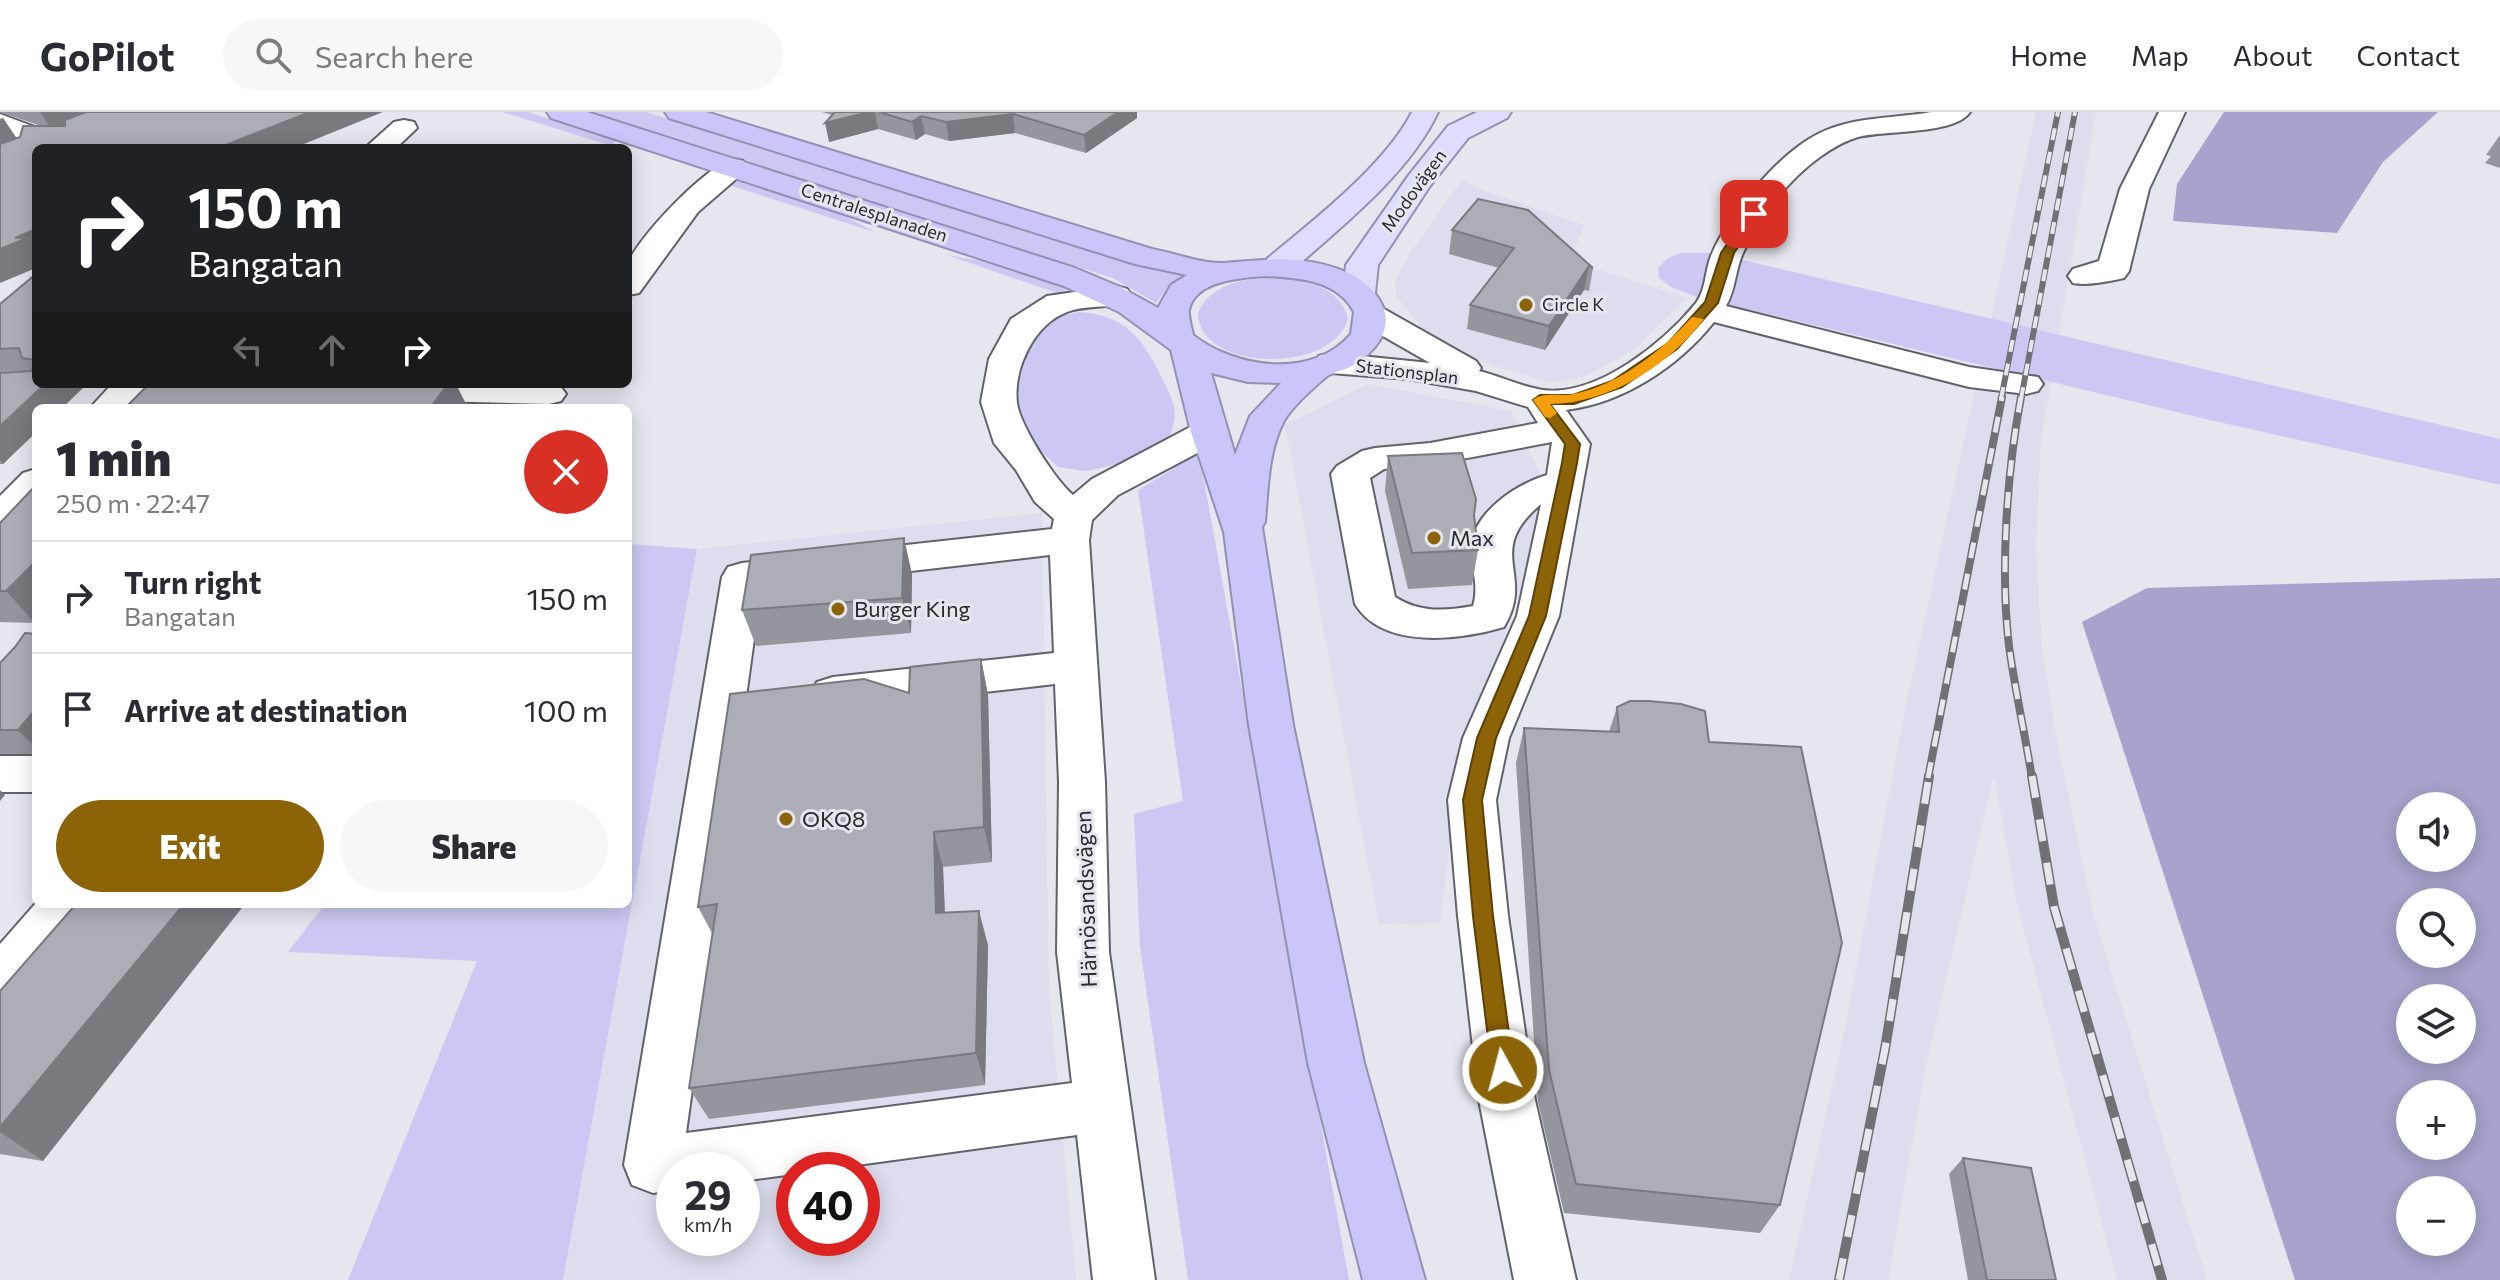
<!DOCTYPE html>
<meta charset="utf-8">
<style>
:root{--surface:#fff;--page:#f7f7f7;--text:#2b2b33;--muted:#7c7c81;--line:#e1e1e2;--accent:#8d6308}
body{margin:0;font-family:Commissioner,sans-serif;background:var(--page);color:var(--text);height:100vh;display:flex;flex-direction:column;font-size:30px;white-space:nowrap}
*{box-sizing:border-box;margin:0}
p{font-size:26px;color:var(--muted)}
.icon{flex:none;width:44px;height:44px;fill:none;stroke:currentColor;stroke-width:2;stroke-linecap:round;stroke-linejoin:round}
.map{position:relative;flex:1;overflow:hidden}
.panel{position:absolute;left:32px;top:292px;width:600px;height:504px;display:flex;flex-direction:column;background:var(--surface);border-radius:12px;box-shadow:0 4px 20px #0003}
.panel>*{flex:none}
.top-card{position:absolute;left:32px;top:32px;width:600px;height:244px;border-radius:12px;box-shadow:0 4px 20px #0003;background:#202124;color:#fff;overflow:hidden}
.controls{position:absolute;left:2396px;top:680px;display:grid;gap:16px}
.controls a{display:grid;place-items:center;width:80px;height:80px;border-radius:50%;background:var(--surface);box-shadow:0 4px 20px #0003;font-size:40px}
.speed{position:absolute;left:656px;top:1040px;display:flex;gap:16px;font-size:40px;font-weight:700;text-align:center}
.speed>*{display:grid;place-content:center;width:104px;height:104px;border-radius:50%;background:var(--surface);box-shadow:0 4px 20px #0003;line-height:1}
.speed small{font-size:20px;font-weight:400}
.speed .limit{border:12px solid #d22;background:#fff;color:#111}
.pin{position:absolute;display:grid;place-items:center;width:68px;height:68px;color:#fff;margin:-34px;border-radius:16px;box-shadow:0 4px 12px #0006}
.me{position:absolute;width:88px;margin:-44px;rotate:353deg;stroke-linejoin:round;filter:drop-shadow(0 0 6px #0008)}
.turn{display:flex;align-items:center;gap:28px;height:168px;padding:0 24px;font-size:36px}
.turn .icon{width:104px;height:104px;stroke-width:2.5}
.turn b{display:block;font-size:56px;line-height:68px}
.lanes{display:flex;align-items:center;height:76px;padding:0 24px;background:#0003;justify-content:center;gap:40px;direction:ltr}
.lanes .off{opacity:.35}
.round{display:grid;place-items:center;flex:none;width:84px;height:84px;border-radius:42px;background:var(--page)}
.head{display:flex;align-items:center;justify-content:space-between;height:136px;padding:0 24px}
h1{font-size:48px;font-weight:800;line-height:60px}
.button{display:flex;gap:16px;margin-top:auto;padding:16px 24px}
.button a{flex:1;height:92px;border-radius:48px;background:var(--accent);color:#fff;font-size:32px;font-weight:800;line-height:92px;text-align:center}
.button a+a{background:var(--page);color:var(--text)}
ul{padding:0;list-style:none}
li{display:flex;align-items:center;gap:24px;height:112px;padding:0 24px;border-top:2px solid var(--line)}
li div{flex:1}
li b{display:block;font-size:30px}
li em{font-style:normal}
header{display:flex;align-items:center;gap:48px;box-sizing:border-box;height:112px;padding:0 40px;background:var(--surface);border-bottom:2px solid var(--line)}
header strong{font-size:38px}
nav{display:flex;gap:44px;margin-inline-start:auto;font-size:28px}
.search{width:560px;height:72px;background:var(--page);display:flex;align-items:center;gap:20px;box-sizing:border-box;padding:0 28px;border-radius:44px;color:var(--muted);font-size:30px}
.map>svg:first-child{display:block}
</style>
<header>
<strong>GoPilot</strong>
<div class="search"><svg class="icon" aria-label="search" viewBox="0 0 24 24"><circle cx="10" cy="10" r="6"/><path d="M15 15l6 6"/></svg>Search here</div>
<nav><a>Home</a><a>Map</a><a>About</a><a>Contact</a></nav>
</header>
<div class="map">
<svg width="2500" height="1168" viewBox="0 0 2500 1168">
<rect width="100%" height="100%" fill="#e6e6ef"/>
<g fill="#deddee" fill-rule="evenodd">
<polygon points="2036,0 2096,0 2041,330 2036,431 2042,537 2055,618 2093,801 2207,1168 2117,1168 2016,789 1994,662 1926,954 1888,1168 1789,1168 1844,921 1905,597"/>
<polygon points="1462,68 1479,77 1584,113 1573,141 1590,155 1687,186 1635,237 1584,265 1550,271 1480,249 1425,219 1397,185 1395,168 1410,141"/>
<polygon points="1368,272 1511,299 1550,383 1457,673 1440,811 1379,812 1285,313"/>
<path d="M1042,401l7,477 27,290h-513l134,-731zM674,1058h68v68h-68zM794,1058h68v68h-68z"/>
</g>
<g fill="#ccc8f3">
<polygon points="502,0 528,0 616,28 612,34"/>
<polygon points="587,0 646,0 1139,152 1191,160 1169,173 1156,191 1113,166"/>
<polygon points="738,67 835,99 877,121 723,71"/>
<polygon points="1680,141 1713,141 2500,327 2500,373 2210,308 1697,185 1671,175 1659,166 1658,156 1668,146"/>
<polygon points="947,143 1005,153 1074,176 1057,181"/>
<path d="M1272,165c30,2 67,8 76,41 -14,57 -150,54 -150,-5 11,-29 47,-34 74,-36z"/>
<path d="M1079,200c46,3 64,26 83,66 5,10 13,25 13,36 0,8 -4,17 -5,25l-38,22 -46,10 -28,-4 -36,-34 -9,-33 19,-60 20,-22z"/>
<polygon points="1199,341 1349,1168 1188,1168 1140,835 1134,702 1183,689 1138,378"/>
<polygon points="628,432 697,437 563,1168 348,1168 477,849 288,840 325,792 628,792"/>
</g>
<g fill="#a7a3cd" fill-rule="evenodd">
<polygon points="2224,0 2438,0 2383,50 2337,121 2173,109 2177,72"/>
<path d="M2500,466v702h-205l-213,-658 65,-34zM2410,694h52v52h-52zM2410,790h52v52h-52zM2410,886h52v52h-52zM2410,982h52v52h-52zM2410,1078h52v52h-52z"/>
</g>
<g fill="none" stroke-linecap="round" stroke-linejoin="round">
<defs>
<g id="minor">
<path d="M1931,0h39c-16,23 -85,18 -112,25 -14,4 -27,12 -38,20 -31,22 -62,61 -77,96 -8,17 -7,36 -17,53l243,61 69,10 5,7 -5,7 -12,3 -57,-7 -255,-65c-36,45 -91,81 -148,88l24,34 -31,172 -50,122 -13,62 12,116 27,184 41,180h-62l-35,-180 -21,-184 -10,-116 15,-62 54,-122 24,-112c-58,49 -5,69 -37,123 -44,13 -121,23 -149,-23l-24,-130 6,-8 25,-15 13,-3 55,-5 108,-20 -10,-16 -52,-16 -68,-12 -77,-6 -12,-3 -5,-7 5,-7 12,-3 99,10 -70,-40 -4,-7 4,-7 12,-3 12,3 92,52 5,7 -2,3c21,5 43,16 64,19 55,7 122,-49 153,-87 10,-13 9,-33 15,-47 17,-41 67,-102 107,-122 35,-18 75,-15 113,-22zM1552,330l-5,33c-30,9 -76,38 -76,75 1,19 8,37 2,56 -28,5 -53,7 -78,-9l-25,-119 14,-9 46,-4z"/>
<path d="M2159,0h26l-36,77 -20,82 -5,7c-13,3 -39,8 -51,5l-5,-7 5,-7 26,-8 21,-72z"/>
<polygon points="0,2 75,30 79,36 41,36 0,19"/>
<polygon points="404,8 414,10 417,16 396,36 365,36 394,10"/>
<path d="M733,47l10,2 4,6 -4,6 -45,39 -59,81 -11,2c0,-9 -3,-22 0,-31 8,-25 79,-99 105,-105z"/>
<path d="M1116,174l11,3 5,7 -5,7c-19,5 -42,2 -60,9 -33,12 -54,57 -50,91 3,23 39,78 56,92l19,-16 104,-55 13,-3 13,3 5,8 -5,8 -104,55 -26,25 -3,20 16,242 4,170 46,328h-62l-16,-145 -256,35h-27v4l-52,7v-11h-68v20l-21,3 -21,-8 -8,-20 98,-588 6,-10 14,-4 310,-34 2,-10 -19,-17 -19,-32 -22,-27 -13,-41 8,-43 22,-40 36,-23zM1050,443l4,98 -221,24 -16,5 -6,11 6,11 16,5 222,-25 4,98 -2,170 15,131 -386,50 75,-545z"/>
<polygon points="112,272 149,272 128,296 90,296"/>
<polygon points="387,272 551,272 561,275 566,282 561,289 549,292 400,288 388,285 383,278"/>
<polygon points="36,357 36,391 14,415 0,418 0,384 23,361"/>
<rect x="0" y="644" width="36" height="36"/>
<polygon points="36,791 91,792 84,807 19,885 0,892 0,832"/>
</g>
<g id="major">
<path d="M1412,0h26c-28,61 -98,116 -148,160l-11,2 -11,-2 -5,-7 5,-7c45,-37 118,-94 144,-146z"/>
<polygon points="1477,0 1511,0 1507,6 1468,26 1430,74 1378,153 1375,181 1370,188 1359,191 1348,188 1343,181 1346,153 1409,63 1448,14"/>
</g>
<path id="highway" d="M547,0h40l488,156 45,19 38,21 13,-23 16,-10 -52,-11 -466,-146 -4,-6h41l446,137c22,4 50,15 72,14 39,-3 75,-8 114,6 17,6 33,16 42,32 17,28 -7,54 -32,67 -7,3 -16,4 -22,9 -13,11 -34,30 -42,44 -16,30 -16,68 -19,101l-3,5 31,198 71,338 61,217h-62l-55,-217 -59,-338 -25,-193 -33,-100 -20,-82 -52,-38 -55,-26 -513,-168zM1265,164c32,2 72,3 89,36l-3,22c-39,46 -116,34 -158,1 -1,-7 -5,-18 -4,-25 6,-30 53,-32 76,-34zM1211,261l37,9 33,1 -31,33 -15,39z"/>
</defs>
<use href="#minor" stroke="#62626a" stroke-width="4"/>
<use href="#major" stroke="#9290b3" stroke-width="4"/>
<use href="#highway" stroke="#9290b3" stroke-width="4"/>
<use href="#minor" fill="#fff" fill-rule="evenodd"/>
<use href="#major" fill="#dfddfc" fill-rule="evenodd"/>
<use href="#highway" fill="#cac6fa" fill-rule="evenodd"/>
<defs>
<g id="rail-far2">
<polyline points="2001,287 2058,0"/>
<polyline points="2021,287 2075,0"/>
</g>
<g id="rail-far1">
<path d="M2021,285c-14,74 -21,174 -12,249 6,44 16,88 23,132"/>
<polyline points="1928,666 2002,285"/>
</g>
<g id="rail">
<polyline points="2032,664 2054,795 2162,1168"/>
<polyline points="1839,1168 1885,937 1929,664"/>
</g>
</defs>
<use href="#rail-far2" stroke="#707075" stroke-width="6"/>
<use href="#rail-far1" stroke="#707075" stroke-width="8"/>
<use href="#rail" stroke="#707075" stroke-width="10"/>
<use href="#rail-far2" stroke="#e6e6ef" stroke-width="4" stroke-dasharray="12" stroke-linecap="butt"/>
<use href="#rail-far1" stroke="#e6e6ef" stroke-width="5" stroke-dasharray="16" stroke-linecap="butt"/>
<use href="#rail" stroke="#e6e6ef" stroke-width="7" stroke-dasharray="22" stroke-linecap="butt"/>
</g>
<g fill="#95959d">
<polygon points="0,0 383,0 36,36 17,26 41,14"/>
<polygon points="822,0 1137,0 1137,6 1086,41 1015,21 949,29 925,22 916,28 878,17 829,30 832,3"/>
<polygon points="2500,23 2500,56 2485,51 2491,44 2486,43"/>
<polygon points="1452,118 1593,156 1589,179 1584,178 1545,238 1467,217 1470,193 1499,156 1449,142"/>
<polygon points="36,162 36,272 87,272 3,352 0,352 0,261 29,259 0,260 0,192"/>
<polygon points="1388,344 1474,403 1478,438 1472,473 1408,477 1385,379"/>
<polygon points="0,411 35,511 0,510"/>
<polygon points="912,462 911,521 756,534 742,498"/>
<polygon points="36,522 36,642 0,642 0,551"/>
<polygon points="981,547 988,583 992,750 943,755 945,801 988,833 985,973 709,1007 689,976 713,823 698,795 909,581"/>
<polygon points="1617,595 1780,1093 1760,1121 1564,1101 1538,990 1516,651 1524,616 1609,620"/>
<polygon points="0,879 43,1049 0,1042"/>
<polygon points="1963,1046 2056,1168 1968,1168 1949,1062"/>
</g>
<g fill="#79797f">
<polygon points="40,0 99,0 52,18"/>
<polygon points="310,0 383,0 294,36 218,36"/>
<polygon points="869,0 875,0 878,17 829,30 825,11"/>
<polygon points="1118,0 1137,0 1137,6 1086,41 1084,23"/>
<polygon points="1013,2 1015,21 949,29 946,10"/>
<polygon points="921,4 925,22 916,28 912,10"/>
<polygon points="3,6 20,31 0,38 0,7"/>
<polygon points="36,117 36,156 0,171 0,137 15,126"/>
<polygon points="1589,154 1584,178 1545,238 1549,214"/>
<polygon points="45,272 87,272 62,296 36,296 36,320 3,352 0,348 0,314"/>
<polygon points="448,272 456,272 468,296 430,296"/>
<polygon points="904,426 912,462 911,521 902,486"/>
<polygon points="36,449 36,510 35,511 6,479"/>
<polygon points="981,547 988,583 992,750 984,715"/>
<polygon points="36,597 36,636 18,618"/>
<polygon points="0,678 5,683 0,689"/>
<polygon points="934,720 943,755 946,835 936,801"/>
<polygon points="184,792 245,792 43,1049 0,1020 0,1015"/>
<polygon points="979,799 988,833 985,973 976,941"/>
</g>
<g fill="#adadb6" stroke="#79797f" stroke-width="2">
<polygon points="86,0 310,0 218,36 36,36 36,117 15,126 27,126 0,137 0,32 20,25 23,14 65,14 65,8"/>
<polygon points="835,0 869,0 825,11"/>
<polygon points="879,0 1118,0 1084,23 1013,2 946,10 921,4 912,10"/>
<polygon points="1478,87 1528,98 1593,156 1589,154 1549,214 1470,193 1514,136 1452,118"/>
<polygon points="36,162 36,248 22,246 19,236 0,237 0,192"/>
<polygon points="36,252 36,272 45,272 0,314 0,261 31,259"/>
<polygon points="149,272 448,272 430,296 125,296"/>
<polygon points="1462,341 1476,387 1474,403 1478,438 1412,441 1388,344"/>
<polygon points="36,373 36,449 6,479 0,479 0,411"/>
<polygon points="904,426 902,486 742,498 751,443"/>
<polygon points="25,521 36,522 36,597 18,618 0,618 0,551 15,535"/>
<polygon points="981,547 984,715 934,720 936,801 979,799 976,941 689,976 717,792 698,795 730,582 864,567 909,581 910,555"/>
<polygon points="1630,589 1649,589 1681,592 1705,599 1709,630 1801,635 1842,831 1780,1093 1576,1072 1549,958 1524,616 1619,620 1617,595"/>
<polygon points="76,792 184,792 0,1015 0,879"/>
<polygon points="1963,1046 2031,1056 2056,1168 1987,1168"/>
</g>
<polygon fill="#8d6308" stroke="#5c4005" stroke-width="2" points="1749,100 1760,102 1734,141 1718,191 1677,237 1622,275 1574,292 1550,292 1580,332 1577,351 1546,504 1496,626 1482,688 1493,804 1514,958 1511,965 1503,968 1495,965 1492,958 1473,804 1463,688 1477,626 1529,504 1562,351 1565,332 1533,288 1540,283 1573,283 1612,269 1668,231 1705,190 1721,141"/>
<path fill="#f59e0b" d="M1692,205l12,2c-36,47 -94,84 -154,85l7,9 -7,5 -5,-1 -12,-17c10,-9 28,-3 41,-6 47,-10 87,-43 118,-77z"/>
<g fill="#8d6308" stroke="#e6e6ef" stroke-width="3">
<circle cx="1526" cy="193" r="8"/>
<circle cx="1434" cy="426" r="8"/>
<circle cx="838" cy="497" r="8"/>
<circle cx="786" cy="707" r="8"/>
</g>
<g text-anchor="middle" stroke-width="6" stroke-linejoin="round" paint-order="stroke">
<g font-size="18" fill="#2b2b2e" stroke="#e6e6ef">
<text transform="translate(1414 79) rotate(-54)" y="6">Modovägen</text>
<text transform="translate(874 101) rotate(18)" y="6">Centralesplanaden</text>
<text transform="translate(1407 260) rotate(7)" y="6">Stationsplan</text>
</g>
<g font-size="18" fill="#2b2b2e" stroke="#e6e6ef" text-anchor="start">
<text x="1542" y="199">Circle K</text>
</g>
<g font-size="22" fill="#2b2b2e" stroke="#e6e6ef" text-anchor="start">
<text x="1450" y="434">Max</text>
<text x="854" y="505">Burger King</text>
<text x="802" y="715">OKQ8</text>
</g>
<g font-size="22" fill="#2b2b2e" stroke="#e6e6ef">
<text transform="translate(1086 787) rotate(-92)" y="8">Härnösandsvägen</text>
</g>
</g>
</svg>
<div class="controls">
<a><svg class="icon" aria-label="sound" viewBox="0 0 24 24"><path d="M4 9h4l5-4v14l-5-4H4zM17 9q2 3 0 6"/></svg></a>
<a><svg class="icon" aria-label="search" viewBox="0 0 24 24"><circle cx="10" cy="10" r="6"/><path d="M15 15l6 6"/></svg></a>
<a><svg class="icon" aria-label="layers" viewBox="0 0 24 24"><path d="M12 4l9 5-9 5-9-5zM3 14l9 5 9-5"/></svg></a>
<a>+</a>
<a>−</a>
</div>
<div class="speed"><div>29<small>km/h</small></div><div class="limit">40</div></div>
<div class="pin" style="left:1754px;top:102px;background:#d93025"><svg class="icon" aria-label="arrive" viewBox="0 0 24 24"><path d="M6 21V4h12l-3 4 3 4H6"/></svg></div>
<svg class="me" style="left:1503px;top:958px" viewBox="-20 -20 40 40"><circle r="17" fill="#8d6308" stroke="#fff" stroke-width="3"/><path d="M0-11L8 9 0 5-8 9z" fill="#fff"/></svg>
<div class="top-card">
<div class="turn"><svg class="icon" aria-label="right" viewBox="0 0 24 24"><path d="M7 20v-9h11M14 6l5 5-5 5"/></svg><div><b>150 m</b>Bangatan</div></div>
<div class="lanes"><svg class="icon off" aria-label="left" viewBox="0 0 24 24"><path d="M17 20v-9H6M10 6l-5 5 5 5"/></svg><svg class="icon off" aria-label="ahead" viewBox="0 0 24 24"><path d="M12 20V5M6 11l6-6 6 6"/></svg><svg class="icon" aria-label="right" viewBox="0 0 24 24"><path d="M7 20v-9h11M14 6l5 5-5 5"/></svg></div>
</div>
<section class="panel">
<div class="head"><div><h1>1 min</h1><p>250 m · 22:47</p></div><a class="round" style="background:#d93025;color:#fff"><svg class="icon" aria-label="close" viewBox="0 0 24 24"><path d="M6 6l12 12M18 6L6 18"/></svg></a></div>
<ul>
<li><svg class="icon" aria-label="right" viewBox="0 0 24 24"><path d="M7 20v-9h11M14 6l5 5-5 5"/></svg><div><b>Turn right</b><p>Bangatan</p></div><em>150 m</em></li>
<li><svg class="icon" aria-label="arrive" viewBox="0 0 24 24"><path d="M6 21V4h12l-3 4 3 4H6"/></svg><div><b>Arrive at destination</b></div><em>100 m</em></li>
</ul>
<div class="button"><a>Exit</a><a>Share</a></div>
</section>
</div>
